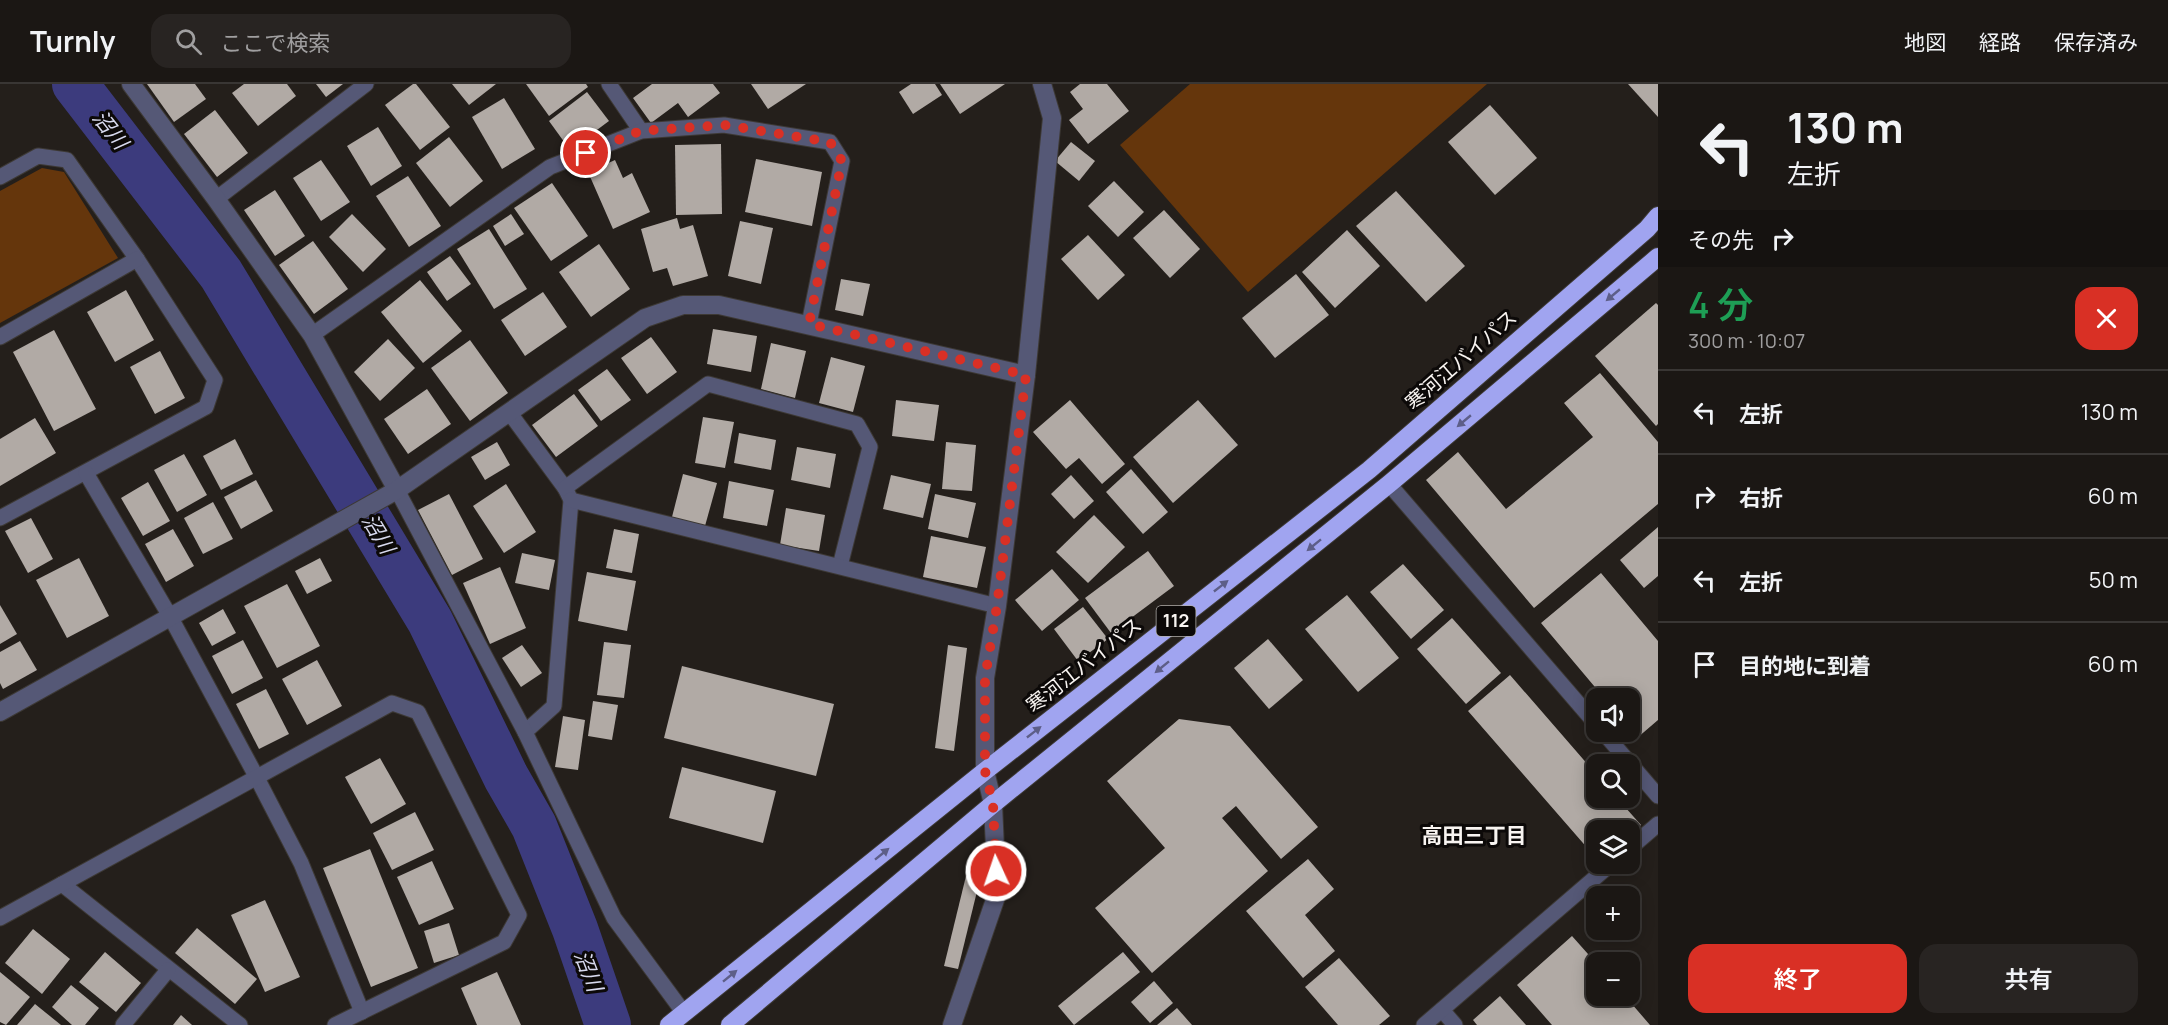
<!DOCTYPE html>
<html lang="ja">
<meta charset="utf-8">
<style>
:root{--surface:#1b1714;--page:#282422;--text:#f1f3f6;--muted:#a09fa0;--line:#393634;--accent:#d93025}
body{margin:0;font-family:Manrope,"Noto Sans JP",sans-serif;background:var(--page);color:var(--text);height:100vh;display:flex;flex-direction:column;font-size:22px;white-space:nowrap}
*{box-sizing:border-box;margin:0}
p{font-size:20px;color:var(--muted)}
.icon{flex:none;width:33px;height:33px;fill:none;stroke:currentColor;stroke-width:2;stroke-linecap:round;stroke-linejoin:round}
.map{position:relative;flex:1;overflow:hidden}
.details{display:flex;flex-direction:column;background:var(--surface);width:510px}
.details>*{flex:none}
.hud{background:#1b1714;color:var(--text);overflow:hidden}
.tools{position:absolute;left:1586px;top:604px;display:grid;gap:12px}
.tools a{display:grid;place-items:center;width:54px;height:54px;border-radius:12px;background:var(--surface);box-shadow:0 3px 15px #0003,0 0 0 2px var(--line);font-size:30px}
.pin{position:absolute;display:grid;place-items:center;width:51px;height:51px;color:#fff;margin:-26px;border:3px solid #fff;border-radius:50%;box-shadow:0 2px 6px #0007}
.me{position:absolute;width:66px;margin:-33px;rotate:357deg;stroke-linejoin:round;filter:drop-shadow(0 0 4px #0008)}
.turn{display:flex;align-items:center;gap:21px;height:126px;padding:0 30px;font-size:27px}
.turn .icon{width:78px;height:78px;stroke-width:2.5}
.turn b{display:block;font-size:42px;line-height:51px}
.then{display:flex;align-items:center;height:57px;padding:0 30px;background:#0003;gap:12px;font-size:22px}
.round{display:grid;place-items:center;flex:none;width:63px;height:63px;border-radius:18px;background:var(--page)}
.headline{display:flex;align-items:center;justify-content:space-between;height:102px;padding:0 30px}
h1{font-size:36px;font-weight:600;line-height:45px;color:#1e9e55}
.action{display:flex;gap:12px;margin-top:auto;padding:12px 30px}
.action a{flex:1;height:69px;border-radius:18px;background:var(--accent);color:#fff;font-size:24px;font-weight:600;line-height:69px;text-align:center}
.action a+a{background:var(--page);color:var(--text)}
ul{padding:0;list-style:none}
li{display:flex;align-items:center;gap:18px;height:84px;padding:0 30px;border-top:2px solid var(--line)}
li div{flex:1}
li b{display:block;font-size:22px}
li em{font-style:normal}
header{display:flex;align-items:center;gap:36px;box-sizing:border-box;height:84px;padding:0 30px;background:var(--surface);border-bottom:2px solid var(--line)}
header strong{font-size:28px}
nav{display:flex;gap:33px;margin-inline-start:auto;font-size:21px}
.search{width:420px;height:54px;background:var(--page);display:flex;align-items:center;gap:15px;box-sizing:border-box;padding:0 21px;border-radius:18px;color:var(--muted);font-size:22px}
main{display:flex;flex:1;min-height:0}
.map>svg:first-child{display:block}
</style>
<header>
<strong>Turnly</strong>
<div class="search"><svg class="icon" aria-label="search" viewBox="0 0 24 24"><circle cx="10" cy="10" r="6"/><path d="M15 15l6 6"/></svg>ここで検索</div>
<nav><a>地図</a><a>経路</a><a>保存済み</a></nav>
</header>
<main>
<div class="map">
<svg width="1658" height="941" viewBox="0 0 1658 941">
<rect width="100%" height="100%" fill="#241f1b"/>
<g fill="#65360c">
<polygon points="1190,0 1487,0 1248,208 1120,61"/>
<polygon points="42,84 64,88 118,174 0,239 0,107"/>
</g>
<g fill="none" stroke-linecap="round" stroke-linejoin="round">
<polyline stroke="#3c3b7d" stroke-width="46" points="75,0 221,190 430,537 506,693 534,742 575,845 608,941"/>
</g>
<g fill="#b1aaa5">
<polygon points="147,0 195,0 206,15 174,38"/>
<polygon points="244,0 287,0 296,12 258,42 232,9"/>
<polygon points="316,0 343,0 326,13"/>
<polygon points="413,0 416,0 450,43 420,66 385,21"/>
<polygon points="452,0 496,0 469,21"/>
<polygon points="526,0 586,0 588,3 549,32"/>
<polygon points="652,0 713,0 720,9 688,33 678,19 651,39 633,14"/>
<polygon points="751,0 806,0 768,25"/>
<polygon points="911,0 935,0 942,11 913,30 899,8"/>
<polygon points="940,0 1005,0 960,30"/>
<polygon points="1080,0 1107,0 1129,27 1088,60 1069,36 1083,25 1070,8"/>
<polygon points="1628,0 1658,0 1658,33"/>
<polygon points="587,8 609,37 570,66 549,37"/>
<polygon points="504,14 535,65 502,85 472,33"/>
<polygon points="1490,21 1537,74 1495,111 1448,58"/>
<polygon points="215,26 248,69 217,93 184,50"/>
<polygon points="378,43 402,82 371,102 347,62"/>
<polygon points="449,53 483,97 450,123 416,79"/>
<polygon points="1071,58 1095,77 1079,97 1055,77"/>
<polygon points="721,60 722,130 676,131 675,61"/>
<polygon points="756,75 822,88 812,142 745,128"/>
<polygon points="321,76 350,118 321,137 293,94"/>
<polygon points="615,76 623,94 632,89 650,128 613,145 588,88"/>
<polygon points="408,92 441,142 409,163 376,112"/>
<polygon points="1114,97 1144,128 1118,153 1088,122"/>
<polygon points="552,99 588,152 551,177 514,124"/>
<polygon points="275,106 305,152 275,172 244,126"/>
<polygon points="1396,107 1465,182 1426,218 1356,142"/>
<polygon points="1164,126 1200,165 1170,194 1133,154"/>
<polygon points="352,130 386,165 363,188 329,153"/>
<polygon points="511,130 524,150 505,162 493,142"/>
<polygon points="677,134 680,145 693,141 708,192 673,202 667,184 653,188 641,145"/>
<polygon points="740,137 773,144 761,200 728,192"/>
<polygon points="489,145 527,205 494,225 457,165"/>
<polygon points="1347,146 1380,182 1335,224 1302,188"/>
<polygon points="1088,151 1125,191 1098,216 1061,175"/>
<polygon points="313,157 348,205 314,230 279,181"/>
<polygon points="599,160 630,205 591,233 559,188"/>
<polygon points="450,172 471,200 447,217 427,188"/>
<polygon points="1296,190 1329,231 1275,274 1242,234"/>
<polygon points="841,195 870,200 863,232 835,226"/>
<polygon points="420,196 462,247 423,279 381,228"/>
<polygon points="126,206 154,256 115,278 87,228"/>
<polygon points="543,208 567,243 525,272 501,236"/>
<polygon points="1656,219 1658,221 1658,340 1656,342 1595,272"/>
<polygon points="713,245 757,252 751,288 707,280"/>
<polygon points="54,246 96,325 54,347 13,268"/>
<polygon points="651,253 677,288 647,310 621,274"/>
<polygon points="388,255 415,284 380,317 354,288"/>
<polygon points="470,256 508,309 470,337 431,284"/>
<polygon points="771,259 806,267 795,314 761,305"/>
<polygon points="160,267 185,314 155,330 130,283"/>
<polygon points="831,273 865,282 853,328 819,319"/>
<polygon points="607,285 631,316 601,337 578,306"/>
<polygon points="1600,289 1658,358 1658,420 1534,524 1426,396 1458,368 1506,425 1593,353 1564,319"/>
<polygon points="427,305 451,340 408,370 384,335"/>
<polygon points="574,310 598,342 556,373 532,341"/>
<polygon points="896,316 939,321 934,357 892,352"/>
<polygon points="1070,316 1125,380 1102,400 1079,374 1066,385 1033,348"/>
<polygon points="1198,316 1238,361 1173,419 1133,373"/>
<polygon points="703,333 734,338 725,384 695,379"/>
<polygon points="35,334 56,369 0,402 0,355"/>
<polygon points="739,349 776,356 771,386 734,379"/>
<polygon points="235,355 253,390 221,406 203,372"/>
<polygon points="497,358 510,381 485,396 471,373"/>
<polygon points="946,358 976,361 972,407 942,405"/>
<polygon points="797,363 836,370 830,404 791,396"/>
<polygon points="184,370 207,411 177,428 154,386"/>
<polygon points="1131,385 1168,428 1143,450 1106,408"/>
<polygon points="683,390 717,399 705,442 672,433"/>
<polygon points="891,391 931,400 923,434 883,425"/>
<polygon points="1071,391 1094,417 1074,435 1051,410"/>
<polygon points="256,396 273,427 241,445 224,413"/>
<polygon points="729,397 774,406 767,442 723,434"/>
<polygon points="148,398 170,437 143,452 121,414"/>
<polygon points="506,400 536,448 504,469 473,422"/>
<polygon points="449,410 483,475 452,491 418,426"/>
<polygon points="935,410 976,419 968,454 928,445"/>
<polygon points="213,418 233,455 203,470 184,434"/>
<polygon points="786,424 825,431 819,467 780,461"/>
<polygon points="1094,431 1125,463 1088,499 1056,468"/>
<polygon points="31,434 53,475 28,489 5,447"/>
<polygon points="1658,443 1658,492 1644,504 1620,476"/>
<polygon points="173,445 194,482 166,498 145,460"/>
<polygon points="614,445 639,450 632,489 606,484"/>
<polygon points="931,452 986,463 977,504 923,493"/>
<polygon points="1148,467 1174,502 1111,549 1085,514"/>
<polygon points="522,469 555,476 549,506 515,499"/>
<polygon points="79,474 109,532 67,554 36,496"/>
<polygon points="320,474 332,497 307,510 295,487"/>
<polygon points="1403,480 1444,526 1411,555 1370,508"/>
<polygon points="500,483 526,544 490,560 463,499"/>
<polygon points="1052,485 1079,516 1042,547 1015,516"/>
<polygon points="587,488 636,497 627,547 578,537"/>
<polygon points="1601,489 1658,557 1658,636 1637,654 1629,644 1629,615 1605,615 1541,539"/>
<polygon points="287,500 320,562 277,584 244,522"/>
<polygon points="1347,511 1399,574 1358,608 1305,545"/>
<polygon points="0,521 17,550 0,560"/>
<polygon points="1083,523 1108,555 1078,577 1054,545"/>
<polygon points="223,525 236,549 212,562 199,539"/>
<polygon points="1452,534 1501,589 1466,620 1417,565"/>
<polygon points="1268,555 1303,596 1269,625 1234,584"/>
<polygon points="243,556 263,594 232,610 212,572"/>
<polygon points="20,557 37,586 3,605 0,599 0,568"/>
<polygon points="604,558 631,561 624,614 597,611"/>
<polygon points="522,561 542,589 521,603 502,574"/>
<polygon points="948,561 967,564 954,667 935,664"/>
<polygon points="317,576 342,622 307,641 282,595"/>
<polygon points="682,582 834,620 816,692 664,654"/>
<polygon points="1510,591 1596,690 1596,714 1617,714 1641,741 1629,751 1629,747 1596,747 1596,774 1468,627"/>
<polygon points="266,605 289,650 259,665 236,620"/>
<polygon points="593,617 618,621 612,656 588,652"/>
<polygon points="563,632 585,636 578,686 555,683"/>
<polygon points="1179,635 1230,642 1318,743 1281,775 1236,722 1222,734 1268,787 1152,889 1095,824 1165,764 1107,697"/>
<polygon points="380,674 406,720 371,740 345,693"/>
<polygon points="682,683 776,707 763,759 669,734"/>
<polygon points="415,728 434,766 392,786 373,749"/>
<polygon points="370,765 418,884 371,903 323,784"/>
<polygon points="1308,775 1334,805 1305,831 1335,867 1303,894 1246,827"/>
<polygon points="432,777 454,825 419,841 397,793"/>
<polygon points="966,792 980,795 958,885 944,882"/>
<polygon points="265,816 300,893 265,908 231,831"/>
<polygon points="449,839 459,871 434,879 424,847"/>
<polygon points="197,844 257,895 235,920 175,869"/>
<polygon points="33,845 70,875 42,910 5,879"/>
<polygon points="1572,852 1596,879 1596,912 1625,912 1650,941 1552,941 1517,901"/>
<polygon points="105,868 141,899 116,928 79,898"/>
<polygon points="1123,868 1140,888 1074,941 1058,922"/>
<polygon points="1339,874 1390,932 1379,941 1338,941 1305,903"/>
<polygon points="0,888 30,913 6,941 0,938"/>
<polygon points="497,888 521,941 477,941 461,904"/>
<polygon points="1154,897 1173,919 1150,939 1131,918"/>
<polygon points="71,901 99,924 85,941 72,941 52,923"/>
<polygon points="1500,912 1526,941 1477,941 1473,936"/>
<polygon points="35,920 61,941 17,941"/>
<polygon points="1177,924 1192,941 1157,941"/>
<polygon points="181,931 192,941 173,941"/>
</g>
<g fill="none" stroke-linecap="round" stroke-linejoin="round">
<defs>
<g id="lane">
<polyline points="609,0 641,47"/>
<polyline points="0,93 38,72 67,76 137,175 215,296 206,323 0,434"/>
<polyline points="216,115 366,0"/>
<polyline points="312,251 550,83 641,47 724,41 830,58 842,77 809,240"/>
<polyline points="0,253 137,175"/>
<polyline points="509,328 565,404 571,416 554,622 525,648"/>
<polyline points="86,389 171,534 256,692 301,779 362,928"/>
<polyline points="1389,400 1596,640"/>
<polyline points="565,404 708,300 857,340 870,363 840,482"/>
<polyline points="397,406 525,648 614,834 684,929"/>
<polyline points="571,416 997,522"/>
<polyline points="1603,648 1658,712"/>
<polyline points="1629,765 1658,740"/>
<polyline points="62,800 240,941"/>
<polyline points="0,834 392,619 418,628 519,831 504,858 335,941"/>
<polyline points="1442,926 1455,941"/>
<polyline points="123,941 168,886"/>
<polyline points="1424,941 1611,780"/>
</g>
<g id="street">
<polyline points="131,0 216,115 312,251 397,406"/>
<polyline points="0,628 397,406 645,234 683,221 719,221 1026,291"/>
<polyline points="952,941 997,810 993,720 985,687 985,594 997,522 1026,291 1052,34 1042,0"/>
</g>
<g id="highway">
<polyline points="669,941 985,687 1369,386 1647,145 1658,132"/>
<polyline points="730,941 993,720 1389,400 1658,173"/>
</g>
</defs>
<use href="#lane" stroke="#3d3935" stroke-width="17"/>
<use href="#street" stroke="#3d3935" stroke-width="20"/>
<use href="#highway" stroke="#3d3935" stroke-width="20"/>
<use href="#lane" stroke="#555876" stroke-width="15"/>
<use href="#street" stroke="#555876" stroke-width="18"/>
<use href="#highway" stroke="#a0a4f0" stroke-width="18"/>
</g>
<defs><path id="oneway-solid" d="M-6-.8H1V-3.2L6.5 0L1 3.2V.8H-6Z" transform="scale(1.5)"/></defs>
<g fill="#5d5e88">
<use href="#oneway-solid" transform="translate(1613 211) rotate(140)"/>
<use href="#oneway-solid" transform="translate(1464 337) rotate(140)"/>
<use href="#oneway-solid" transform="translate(1314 461) rotate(141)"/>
<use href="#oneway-solid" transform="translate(1221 502) rotate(-38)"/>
<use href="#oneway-solid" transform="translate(1162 583) rotate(141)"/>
<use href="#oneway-solid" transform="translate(1034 648) rotate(-38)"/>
<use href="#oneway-solid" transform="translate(882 770) rotate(-39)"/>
<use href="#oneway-solid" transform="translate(730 892) rotate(-39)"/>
</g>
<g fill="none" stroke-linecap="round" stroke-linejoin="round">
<polyline stroke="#d93025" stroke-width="10" stroke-dasharray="0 18" points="586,69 640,47 724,41 830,58 842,77 809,240 1026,291 997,522 985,594 985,687 993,720 996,787"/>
</g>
<g text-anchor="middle" stroke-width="6" stroke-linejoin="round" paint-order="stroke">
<rect fill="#0c0908" stroke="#b1aeab" stroke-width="1.5" x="1156.5" y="522" width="39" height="30" rx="4.5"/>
<g font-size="18" font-weight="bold" fill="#f8f4f1">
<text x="1176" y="543">112</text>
</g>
<g font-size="20" fill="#f8f4f1" stroke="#0c0908">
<text transform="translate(1461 276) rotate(-41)" y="7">寒河江バイパス</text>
<text transform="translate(1084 581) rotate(-38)" y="7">寒河江バイパス</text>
</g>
<g font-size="21" font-style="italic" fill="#d7d9ee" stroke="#0c0908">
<text transform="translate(110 46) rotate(52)" y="7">沼川</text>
<text transform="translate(378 450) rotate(59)" y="7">沼川</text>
<text transform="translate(588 887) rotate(69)" y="7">沼川</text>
</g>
<g font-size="21" font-weight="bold" fill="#f8f4f1" stroke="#0c0908">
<text x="1474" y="759">高田三丁目</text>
</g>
</g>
</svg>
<div class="tools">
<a><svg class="icon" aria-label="sound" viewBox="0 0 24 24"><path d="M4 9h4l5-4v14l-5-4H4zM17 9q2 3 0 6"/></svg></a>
<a><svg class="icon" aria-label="search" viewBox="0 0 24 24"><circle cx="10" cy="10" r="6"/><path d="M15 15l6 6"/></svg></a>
<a><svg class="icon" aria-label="layers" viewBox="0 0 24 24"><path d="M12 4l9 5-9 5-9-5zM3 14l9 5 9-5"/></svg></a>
<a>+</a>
<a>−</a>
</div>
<div class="pin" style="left:586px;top:69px;background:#d93025"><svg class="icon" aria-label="arrive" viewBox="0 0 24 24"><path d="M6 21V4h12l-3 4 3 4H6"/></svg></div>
<svg class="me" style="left:996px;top:787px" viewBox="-20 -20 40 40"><circle r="17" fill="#d93025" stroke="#fff" stroke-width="3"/><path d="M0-11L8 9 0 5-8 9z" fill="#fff"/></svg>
</div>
<section class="details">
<div class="hud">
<div class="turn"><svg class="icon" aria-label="left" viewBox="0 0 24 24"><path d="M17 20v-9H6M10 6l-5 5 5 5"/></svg><div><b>130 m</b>左折</div></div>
<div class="then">その先<svg class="icon" aria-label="right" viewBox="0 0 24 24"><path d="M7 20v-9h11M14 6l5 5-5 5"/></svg></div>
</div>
<div class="headline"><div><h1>4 分</h1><p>300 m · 10:07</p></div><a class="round" style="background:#d93025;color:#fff"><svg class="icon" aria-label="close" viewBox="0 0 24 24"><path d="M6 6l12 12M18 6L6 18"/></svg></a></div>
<ul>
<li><svg class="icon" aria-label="left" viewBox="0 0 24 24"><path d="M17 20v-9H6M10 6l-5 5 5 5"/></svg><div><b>左折</b></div><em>130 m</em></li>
<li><svg class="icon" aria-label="right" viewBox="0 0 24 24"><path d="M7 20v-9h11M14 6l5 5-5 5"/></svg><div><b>右折</b></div><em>60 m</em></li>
<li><svg class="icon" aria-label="left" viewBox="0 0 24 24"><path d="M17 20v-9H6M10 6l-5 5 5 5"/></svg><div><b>左折</b></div><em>50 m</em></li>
<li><svg class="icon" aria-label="arrive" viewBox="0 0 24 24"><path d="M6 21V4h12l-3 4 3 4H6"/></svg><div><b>目的地に到着</b></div><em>60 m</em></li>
</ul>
<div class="action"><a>終了</a><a>共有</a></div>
</section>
</main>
